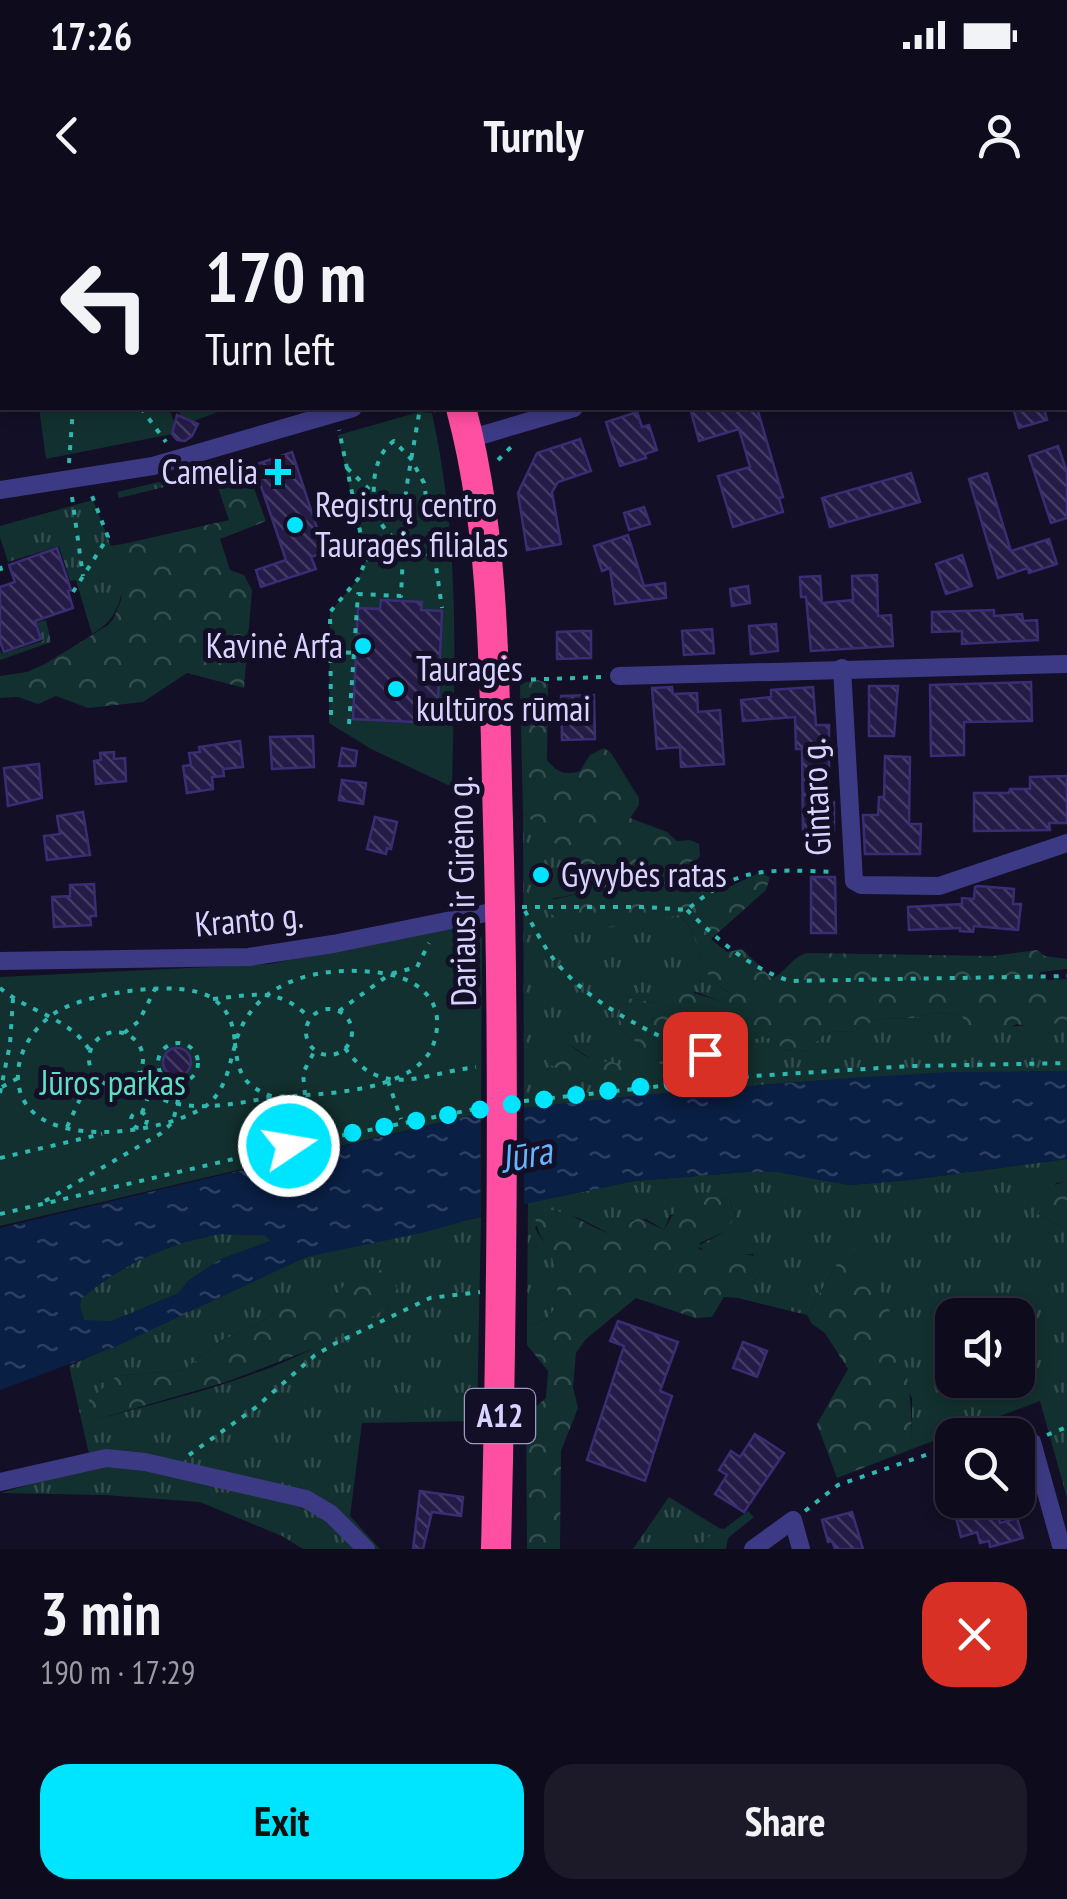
<!DOCTYPE html>
<meta charset="utf-8">
<style>
:root{--surface:#0e0b1c;--page:#1c1929;--text:#f1f3f6;--muted:#9b9ba3;--line:#2e2b3b;--accent:#00e5ff}
body{margin:0;font-family:"PT Sans Narrow",sans-serif;background:var(--page);color:var(--text);height:100vh;display:flex;flex-direction:column;font-size:38px;white-space:nowrap}
*{box-sizing:border-box;margin:0}
p{font-size:32px;color:var(--muted)}
.icon{flex:none;width:55px;height:55px;fill:none;stroke:currentColor;stroke-width:2;stroke-linecap:round;stroke-linejoin:round}
.map{position:relative;height:1349px;overflow:hidden}
.side{display:flex;flex-direction:column;background:var(--surface);flex:1}
.side>*{flex:none}
.guide{position:absolute;left:0px;top:0px;width:1068px;height:210px;box-shadow:0 5px 15px #0003,0 0 0 2px var(--line);background:#0e0b1c;color:var(--text);overflow:hidden}
.controls{position:absolute;left:935px;top:1098px;display:grid;gap:20px}
.controls a{display:grid;place-items:center;width:100px;height:100px;border-radius:20px;background:var(--surface);box-shadow:0 5px 15px #0003,0 0 0 2px var(--line);font-size:50px}
.pin{position:absolute;display:grid;place-items:center;width:85px;height:85px;color:#fff;margin:-42px;border-radius:20px;box-shadow:0 5px 15px #0006}
.me{position:absolute;width:110px;margin:-55px;rotate:78deg;stroke-linejoin:round;filter:drop-shadow(0 0 8px #0008)}
.turn{display:flex;align-items:center;gap:35px;height:210px;padding:0 40px;font-size:45px}
.turn .icon{width:130px;height:130px;stroke-width:2.5}
.turn b{display:block;font-size:70px;line-height:85px}
.round{display:grid;place-items:center;flex:none;width:105px;height:105px;border-radius:30px;background:var(--page)}
.head{display:flex;align-items:center;justify-content:space-between;height:170px;padding:0 40px}
h1{font-size:60px;font-weight:800;line-height:75px}
.primary-button{display:flex;gap:20px;margin-top:auto;padding:20px 40px}
.primary-button a{flex:1;height:115px;border-radius:30px;background:var(--accent);color:#111;font-size:40px;font-weight:800;line-height:115px;text-align:center}
.primary-button a+a{background:var(--page);color:var(--text)}
.status{display:flex;justify-content:space-between;align-items:center;height:70px;padding:0 50px;background:var(--surface);direction:ltr}
.status svg{height:28px;fill:currentColor}
header{display:flex;justify-content:space-between;align-items:center;height:130px;padding:0 40px;background:var(--surface);font-size:45px;font-weight:800}
.map>svg:first-child{display:block}
</style>
<div class="status"><b>17:26</b><svg viewBox="0 0 49 12"><path d="M0 12V9h3v3zM5 12V6h3v6zM10 12V3h3v9zM15 12V0h3v12zM26 1h20v11H26zM47 4h2v5h-2z"/></svg></div>
<header><svg class="icon" aria-label="back" viewBox="0 0 24 24"><path d="M15 5l-7 7 7 7"/></svg>Turnly<svg class="icon" aria-label="person" viewBox="0 0 24 24"><circle cx="12" cy="8" r="4"/><path d="M4 21q1-7 8-7t8 7"/></svg></header>
<div class="map">
<svg width="1067" height="1349" viewBox="0 0 1067 1349">
<defs>
<pattern id="grass-tufts" width="24" height="20" patternUnits="userSpaceOnUse" patternTransform="scale(2.5)"><rect width="24" height="20" fill="#12302f"/><path d="M3 7l-1-3M5 7V3M7 7l1-3M15 17l-1-3M17 17v-4M19 17l1-3" fill="none" stroke="#344d4e"/></pattern>
<pattern id="forest-crowns" width="20" height="18" patternUnits="userSpaceOnUse" patternTransform="scale(2.5)"><rect width="20" height="18" fill="#12302f"/><path d="M2 6a3 3 0 1 1 6 0M12 15a3 3 0 1 1 6 0" fill="none" stroke="#344d4e"/></pattern>
<pattern id="water-ripples" width="26" height="14" patternUnits="userSpaceOnUse" patternTransform="scale(2.5)"><rect width="26" height="14" fill="#0a1f44"/><path d="M2 4q2-2 4 0t4 0M15 11q2-2 4 0t4 0" fill="none" stroke="#2d3f60"/></pattern>
<pattern id="building-back-hatch" width="6" height="6" patternUnits="userSpaceOnUse" patternTransform="scale(2.5)"><rect width="6" height="6" fill="#241b47"/><path d="M-1 5l2 2M0 0l6 6M5-1l2 2" fill="none" stroke="#433b63"/></pattern>
</defs>
<rect width="100%" height="100%" fill="#130f26"/>
<g fill="url(#grass-tufts)" fill-rule="evenodd">
<polygon points="188,275 189,281 119,298 117,292"/>
<path d="M93,300l18,46 12,-2c-1,37 6,69 -31,90l-16,-54 -6,1 -11,-35 -51,16 -8,-25v-11z"/>
<polygon points="46,420 51,442 0,460 0,450 2,454 43,441 37,422"/>
<path d="M523,612l74,71 -1,7 -45,9 128,16c24,20 16,43 34,65 4,6 14,11 20,15l-13,6 -24,-9 -39,11 -28,-5 -9,30 43,38 33,-21 18,-4 28,4 20,-9 10,3 13,11 21,2 17,-17 9,-4 19,1 27,-13 35,-1 25,-6 23,3 10,15 96,-8v49c-182,2 -362,16 -543,37zM564,841l27,18 10,29 -8,-5 -18,-4z"/>
<path d="M1067,959v22l-11,2 -18,31 29,16v268l-27,-97 -128,48v-51l-75,-134 -30,51 -69,-17 25,-28 -10,-16c-18,1 -42,4 -55,-8l26,-14 12,-17 -6,-15 -10,-3 -50,18 -6,15 -18,-11 -13,1 -16,12 -9,1 -29,-15 -32,-8 -12,18c5,9 13,19 17,28 9,27 12,69 -25,68l1,-121 106,-22 113,-9h31l71,13 60,-5zM952,1115h66v65h-66z"/>
<path d="M481,1017l-4,204 -115,2 -12,93 30,33h-77l-21,-13 -82,-34 -95,-7 -105,-2 92,-26 -23,-101 237,-109zM356,1072l33,35c-24,12 -45,26 -69,38 -68,36 -148,54 -222,74l19,-43 67,-6 38,-30 34,-14 30,-22 17,7 30,-12z"/>
<path d="M219,1034l46,1 6,6 -50,18 -33,22 -9,12 -50,21 -18,7 -17,2 -10,-3 -4,-13 1,-8c40,-35 87,-55 138,-65z"/>
<polygon points="669,1297 719,1328 696,1349 633,1349"/>
</g>
<g fill="url(#forest-crowns)">
<polygon points="246,267 266,321 220,339 230,370 244,375 252,390 244,488 187,473 143,502 88,508 56,496 38,504 18,497 0,498 0,476 27,472 45,464 108,425 114,418 121,400 123,344 229,320 214,276"/>
<path d="M538,480l10,4 -1,76c9,12 19,16 33,11l10,-16 14,-7 7,5 28,45v7l-9,13 37,14 10,9 13,-1 9,4 1,12 -10,14 26,23 43,-20 11,4 -4,13 -55,49 16,13 15,-3 30,29c15,-6 21,-23 36,-25l185,3 44,-6 8,6 22,3v10l-27,3 -1,4 9,4 19,-1v43l-37,5 -13,-3 -32,14 -14,-7 -10,-16 -23,-3 -25,6 -35,1 -27,13 -19,-1 -9,4 -17,17 -21,-2 -13,-11 -10,-3 -20,9 -37,-3 -16,9v9l-5,8 -21,-2 -43,-38c-4,-11 1,-24 9,-30l28,5 30,-12 33,10 13,-6c-6,-4 -16,-10 -21,-15 -17,-23 -9,-45 -33,-65 -39,8 -94,25 -129,-2l1,-13 44,-10 2,-6 -74,-72 -3,-129z"/>
<polygon points="576,759 604,781 607,787 601,792 570,767"/>
<path d="M564,841c8,5 19,15 28,18 24,7 22,-4 42,20l-5,5 -28,4 -8,-5 -18,-4 -29,-17 6,-16z"/>
<path d="M1067,981v49l-29,-16c5,-19 9,-29 29,-33z"/>
<path d="M720,997l10,3 6,16 -12,16 -24,11 -1,6c20,7 41,2 60,8l4,13 -25,28 -14,-1 -12,20 -17,1 -59,-20 -50,41 -10,14 -3,34 5,21 -17,43 -1,98h-33l-1,-134 20,-17 2,-27 -21,-26v-21c37,1 33,-39 25,-66 -3,-11 -34,-50 -2,-48 22,2 39,17 58,23l31,-15 25,12c22,-36 10,-32 56,-33z"/>
<path d="M848,1042c50,55 65,135 64,207l-75,29 -20,-54 31,-55 -23,-36 -13,-9 -5,-9 30,-51 -7,-13 6,-8z"/>
<polygon points="384,1070 397,1088 389,1107 320,1146 226,1182 98,1219 87,1214 89,1200 117,1176 184,1170 222,1140 256,1126 286,1104 303,1110 333,1099 355,1072"/>
<polygon points="748,1311 754,1317 728,1338 726,1349 696,1349 719,1328 724,1329"/>
</g>
<g fill="#12302f">
<polygon points="15,0 185,0 177,2"/>
<polygon points="39,208 169,208 174,222 172,234 46,259"/>
<polygon points="178,208 229,208 191,222 181,218"/>
<path d="M419,212l13,1c28,128 23,244 20,374l-81,-38 -42,-26 1,-111 28,-33 8,-19 -28,-125z"/>
<polygon points="466,726 476,729 482,739 481,913 0,1026 0,777 269,764"/>
</g>
<path fill="url(#water-ripples)" fill-rule="evenodd" d="M1067,871v88l-158,21 -60,5 -71,-13h-31l-113,9 -105,22 -107,30 -116,24 -189,89 -117,44v-162l481,-115 140,-16 227,-19 101,-6zM219,1034l46,1 5,6 -49,18 -33,22 -9,12 -50,21 -18,7 -27,-1 -4,-13 1,-8c39,-35 88,-55 138,-65z"/>
<polygon fill="#130f26" points="524,903 524,1009 481,1022 481,908"/>
<g fill="url(#building-back-hatch)" stroke="#3b2d73" stroke-width="2.5">
<polygon points="690,208 757,208 783,297 779,298 783,312 733,327 718,276 750,267 739,229 699,241"/>
<polygon points="1013,208 1044,208 1047,220 1019,228"/>
<polygon points="637,212 642,227 649,225 657,250 645,254 646,258 620,266 606,222"/>
<polygon points="177,215 198,224 192,236 185,241 177,240 172,234"/>
<polygon points="580,239 591,271 558,282 552,292 561,344 527,350 518,293 537,253"/>
<polygon points="1058,246 1067,272 1067,318 1051,323 1029,256"/>
<polygon points="292,252 325,352 311,357 316,369 261,387 256,370 286,360 254,265"/>
<polygon points="911,273 920,302 830,327 822,298"/>
<polygon points="987,273 1011,351 1049,339 1057,364 1029,373 1028,368 998,378 969,279"/>
<polygon points="644,307 650,324 629,330 624,313"/>
<polygon points="628,335 644,386 665,383 666,398 615,404 610,368 602,371 594,346"/>
<polygon points="57,348 71,390 68,391 73,408 35,421 41,439 4,452 0,441 0,387 15,382 9,365"/>
<polygon points="962,355 972,386 946,394 936,364"/>
<polygon points="877,375 878,416 891,415 893,446 811,451 806,397 801,397 800,377 820,376 822,403 853,400 852,376"/>
<polygon points="748,386 750,403 732,406 730,389"/>
<polygon points="381,400 422,402 421,410 442,411 437,523 353,519 358,408 380,409"/>
<polygon points="994,410 994,416 1022,414 1023,421 1037,420 1038,440 962,444 962,431 932,432 932,412"/>
<polygon points="776,424 778,451 751,454 749,426"/>
<polygon points="712,429 714,453 684,455 682,431"/>
<polygon points="581,431 591,431 591,458 557,459 557,432"/>
<polygon points="1031,482 1032,521 964,522 964,555 931,556 930,485"/>
<polygon points="869,486 898,486 894,536 869,536"/>
<polygon points="672,487 673,494 697,493 698,512 720,510 724,564 681,567 680,547 657,549 652,488"/>
<polygon points="813,487 816,525 829,525 829,602 834,602 834,632 803,632 802,549 796,549 795,517 743,521 741,500 771,497 771,490"/>
<polygon points="594,495 595,539 562,540 561,496"/>
<polygon points="313,536 314,567 272,569 270,537"/>
<polygon points="240,541 243,567 223,569 224,576 212,577 213,589 187,593 183,566 191,565 189,553 200,552 199,547"/>
<polygon points="342,548 357,551 355,566 339,566"/>
<polygon points="114,552 114,559 125,558 126,581 96,584 94,561 101,560 100,553"/>
<polygon points="885,556 910,557 909,624 921,624 920,654 865,654 863,615 878,615 879,597 884,597"/>
<polygon points="39,564 42,598 8,606 4,568"/>
<polygon points="1067,576 1067,623 1049,623 1050,630 974,631 974,593 1009,593 1010,589 1030,589 1030,577"/>
<polygon points="342,580 366,583 363,604 339,600"/>
<polygon points="83,612 90,655 47,660 44,636 60,634 57,616"/>
<polygon points="375,617 397,622 391,649 387,648 386,654 367,649"/>
<polygon points="811,677 835,677 836,733 811,733"/>
<polygon points="94,684 96,716 90,716 91,725 54,727 52,697 70,696 70,685"/>
<polygon points="978,686 1014,689 1013,704 1021,704 1018,730 974,726 973,732 960,731 960,728 909,730 908,707 962,704 962,698 974,699 975,687"/>
<circle cx="177" cy="862" r="14"/>
<polygon points="618,1121 678,1142 660,1191 672,1196 645,1281 587,1260 624,1146 610,1141"/>
<polygon points="743,1142 767,1151 757,1177 733,1168"/>
<polygon points="755,1234 784,1253 744,1312 715,1294 727,1275 719,1270 731,1251 740,1257"/>
<polygon points="420,1291 463,1297 461,1316 432,1312 423,1349 413,1349"/>
<polygon points="975,1300 994,1300 1000,1323 1017,1318 1023,1338 990,1347 989,1341 980,1343 977,1332 961,1337 953,1306"/>
<polygon points="852,1312 863,1349 835,1349 832,1341 828,1342 822,1320"/>
</g>
<g fill="none" stroke-linecap="round" stroke-linejoin="round">
<g stroke="#2fb8b0" stroke-width="4" stroke-dasharray="5 8" stroke-linecap="butt">
<polyline points="69,0 69,2"/>
<polyline points="420,0 421,2"/>
<polyline points="88,2 90,0"/>
<polyline points="120,2 127,0"/>
<polyline points="0,55 2,54"/>
<polyline points="141,208 166,242"/>
<polyline points="421,208 433,211 440,208"/>
<polyline points="498,260 512,246"/>
<polyline points="69,263 73,208"/>
<polyline points="347,268 375,295"/>
<polyline points="72,297 83,376"/>
<path d="M403,347c-7,-7 -17,-15 -22,-24 -12,-24 -10,-67 13,-82l17,18 13,24 18,125"/>
<path d="M366,360c23,-15 45,-19 68,-2"/>
<polyline points="0,366 3,377"/>
<polyline points="73,392 108,337 92,296"/>
<polyline points="307,450 354,453"/>
<polyline points="518,480 603,477"/>
<polyline points="331,515 330,412 358,379 366,360 339,230"/>
<polyline points="349,524 358,394 401,396 406,290 420,208"/>
<path d="M522,707h123l42,3c53,-46 83,-40 149,-38"/>
<path d="M687,710c31,30 62,58 103,71l277,-5"/>
<path d="M525,711c11,20 21,41 37,58 44,49 127,81 187,106"/>
<path d="M0,788c28,24 71,30 90,63"/>
<path d="M213,799c42,-4 64,-13 97,19"/>
<circle cx="329" cy="832" r="23"/>
<polyline points="339,811 390,774 417,767 429,743"/>
<circle cx="116" cy="859" r="27"/>
<polyline points="124,833 139,821 155,789"/>
<path d="M235,843c3,31 8,43 39,54 44,-3 148,-3 161,-58 4,-15 3,-31 -7,-43 -16,-20 -44,-24 -69,-25 -54,-2 -109,16 -124,74 -6,21 -9,45 -28,60 -39,29 -175,49 -188,-18 -6,-30 14,-61 39,-76 31,-18 123,-33 154,-13 17,12 21,25 23,45"/>
<circle cx="178" cy="863" r="20"/>
<path d="M345,848c37,53 79,25 131,19"/>
<path d="M140,871l14,25c38,18 79,8 119,1"/>
<polyline points="388,881 401,919"/>
<polyline points="2,887 18,878"/>
<polyline points="0,893 10,844 13,799"/>
<polyline points="305,895 303,873 315,850"/>
<polyline points="524,901 753,876 912,866 1067,863"/>
<circle cx="139" cy="920" r="8"/>
<polyline points="142,913 150,892"/>
<polyline points="67,927 80,899 100,881"/>
<polyline points="0,958 102,934"/>
<polyline points="45,1001 160,934 173,922 182,882"/>
<polyline points="0,1014 289,946 480,908"/>
<polyline points="987,1235 1021,1228"/>
<polyline points="1047,1235 1067,1227"/>
<polyline points="189,1255 255,1208 314,1156 334,1144 430,1098 480,1092"/>
<polyline points="805,1311 838,1285 952,1246"/>
</g>
<polyline stroke="#3d3a85" stroke-width="9" points="1065,5 1067,4"/>
<g stroke="#3d3a85" stroke-width="18">
<polyline points="1015,0 1016,2"/>
<polyline points="1065,157 1067,164"/>
<polyline points="469,239 574,208"/>
<polyline points="0,290 153,266 353,208"/>
<polyline points="842,468 854,681 861,685 939,686 1067,643"/>
<polyline points="619,476 1067,464"/>
<polyline points="0,761 249,757 333,744 501,710"/>
<polyline points="1032,1242 1062,1349"/>
<polyline points="0,1282 106,1258 145,1262 306,1299 331,1314 366,1349"/>
<polyline points="753,1349 793,1320 801,1349"/>
</g>
<g stroke="#ff4fa3" stroke-width="30">
<polyline points="393,0 394,2"/>
<path d="M461,208c35,129 33,279 37,414 7,242 4,484 -2,727"/>
</g>
</g>
<g fill="none" stroke-linecap="round" stroke-linejoin="round">
<path stroke="#00e5ff" stroke-width="18" stroke-dasharray="0 32.4" d="M289,946c154,-33 307,-58 464,-70l-48,-22"/>
</g>
<g fill="#00e5ff" stroke="#130f26" stroke-width="4">
<path d="M273 257h10v10h10v10h-10v10h-10v-10h-10v-10h10z"/>
<circle cx="295" cy="325" r="10"/>
<circle cx="363" cy="446" r="10"/>
<circle cx="396" cy="489" r="10"/>
<circle cx="541" cy="675" r="10"/>
</g>
<g text-anchor="middle" stroke-width="10" stroke-linejoin="round" paint-order="stroke">
<rect fill="#130f26" stroke="#9e99be" stroke-width="2.5" x="465" y="1189" width="70" height="54" rx="8"/>
<g font-size="32" font-weight="bold" fill="#d9d4ff">
<text x="500" y="1227">A12</text>
</g>
<g font-size="35" fill="#d9d4ff" stroke="#130f26" text-anchor="start">
<text x="258" y="284" text-anchor="end">Camelia</text>
<text x="315" y="317">Registrų centro<tspan x="315" dy="40">Tauragės filialas</tspan></text>
<text x="343" y="458" text-anchor="end">Kavinė Arfa</text>
<text x="416" y="481">Tauragės<tspan x="416" dy="40">kultūros rūmai</tspan></text>
<text x="561" y="687">Gyvybės ratas</text>
</g>
<g font-size="35" fill="#d9d4ff" stroke="#130f26">
<text transform="translate(816 597) rotate(-93)" y="12">Gintaro g.</text>
<text transform="translate(462 691) rotate(-91)" y="12">Dariaus ir Girėno g.</text>
<text transform="translate(249 720) rotate(-5)" y="12">Kranto g.</text>
</g>
<g font-size="35" fill="#5fe0c0" stroke="#130f26">
<text x="113" y="895">Jūros parkas</text>
</g>
<g font-size="38" font-style="italic" fill="#62b6ff" stroke="#130f26">
<text transform="translate(526 955) rotate(-11)" y="13">Jūra</text>
</g>
</g>
</svg>
<div class="controls">
<a><svg class="icon" aria-label="sound" viewBox="0 0 24 24"><path d="M4 9h4l5-4v14l-5-4H4zM17 9q2 3 0 6"/></svg></a>
<a><svg class="icon" aria-label="search" viewBox="0 0 24 24"><circle cx="10" cy="10" r="6"/><path d="M15 15l6 6"/></svg></a>
</div>
<div class="pin" style="left:705px;top:854px;background:#d93025"><svg class="icon" aria-label="arrive" viewBox="0 0 24 24"><path d="M6 21V4h12l-3 4 3 4H6"/></svg></div>
<svg class="me" style="left:289px;top:946px" viewBox="-20 -20 40 40"><circle r="17" fill="#00e5ff" stroke="#fff" stroke-width="3"/><path d="M0-11L8 9 0 5-8 9z" fill="#fff"/></svg>
<div class="guide">
<div class="turn"><svg class="icon" aria-label="left" viewBox="0 0 24 24"><path d="M17 20v-9H6M10 6l-5 5 5 5"/></svg><div><b>170 m</b>Turn left</div></div>
</div>
</div>
<section class="side">
<div class="head"><div><h1>3 min</h1><p>190 m · 17:29</p></div><a class="round" style="background:#d93025;color:#fff"><svg class="icon" aria-label="close" viewBox="0 0 24 24"><path d="M6 6l12 12M18 6L6 18"/></svg></a></div>
<div class="primary-button"><a>Exit</a><a>Share</a></div>
</section>
